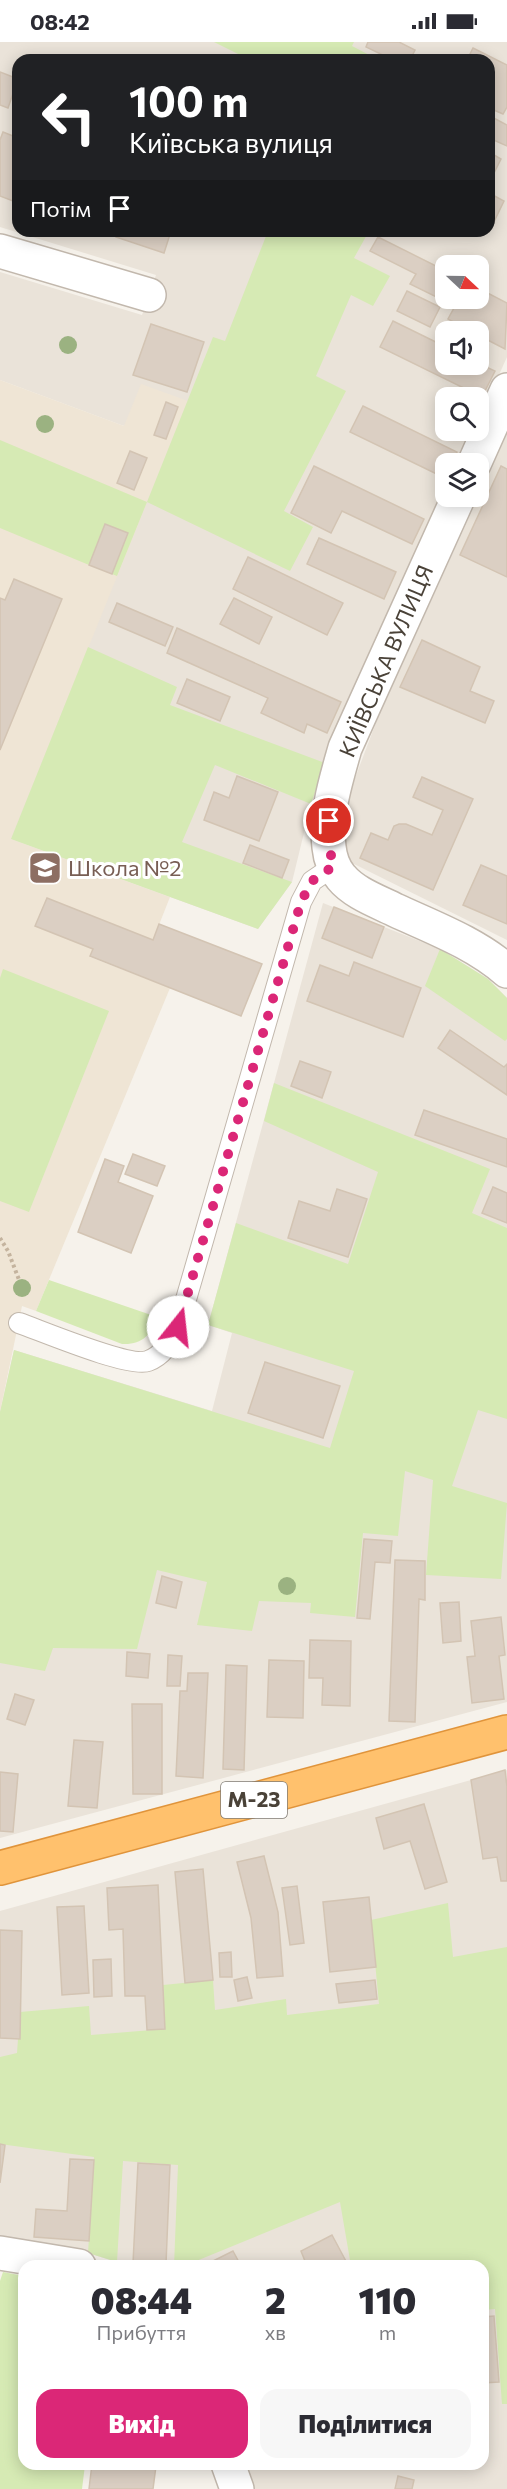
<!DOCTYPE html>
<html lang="uk">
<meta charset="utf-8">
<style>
:root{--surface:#fff;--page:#f7f7f7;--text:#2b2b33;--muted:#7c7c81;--accent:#db2777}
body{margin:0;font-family:Commissioner,sans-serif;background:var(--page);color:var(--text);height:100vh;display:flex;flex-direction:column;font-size:22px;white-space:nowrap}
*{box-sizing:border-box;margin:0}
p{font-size:20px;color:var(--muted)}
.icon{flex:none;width:33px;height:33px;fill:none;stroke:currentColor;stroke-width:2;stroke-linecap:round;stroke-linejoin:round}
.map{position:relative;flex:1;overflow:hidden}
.drawer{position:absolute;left:18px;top:2218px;width:471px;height:210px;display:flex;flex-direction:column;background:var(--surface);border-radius:18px;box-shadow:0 3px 15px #0003}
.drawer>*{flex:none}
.hud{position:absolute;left:12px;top:12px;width:483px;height:183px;border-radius:18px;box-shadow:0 3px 15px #0003;background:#202124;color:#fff;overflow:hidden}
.needle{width:39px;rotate:112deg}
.controls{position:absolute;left:435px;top:213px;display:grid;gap:12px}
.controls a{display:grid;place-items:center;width:54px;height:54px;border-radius:12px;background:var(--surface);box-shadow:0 3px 15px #0003;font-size:30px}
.pin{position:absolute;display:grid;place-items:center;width:51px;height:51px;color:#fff;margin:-26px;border:3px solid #fff;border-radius:50%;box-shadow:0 2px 6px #0007}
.me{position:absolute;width:66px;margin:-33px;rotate:16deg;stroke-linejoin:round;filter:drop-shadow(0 0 4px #0008)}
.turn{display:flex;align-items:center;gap:21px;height:126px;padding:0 18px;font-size:27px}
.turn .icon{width:78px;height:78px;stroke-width:2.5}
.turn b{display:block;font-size:42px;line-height:51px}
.then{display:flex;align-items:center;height:57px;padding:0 18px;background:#0003;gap:12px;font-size:22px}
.eta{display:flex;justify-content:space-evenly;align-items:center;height:102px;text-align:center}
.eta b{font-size:36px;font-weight:800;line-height:42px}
.cta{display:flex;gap:12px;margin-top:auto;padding:12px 18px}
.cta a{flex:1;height:69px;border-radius:18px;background:var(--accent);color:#fff;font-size:24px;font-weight:800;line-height:69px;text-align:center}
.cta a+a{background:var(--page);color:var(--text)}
.status{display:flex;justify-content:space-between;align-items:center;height:42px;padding:0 30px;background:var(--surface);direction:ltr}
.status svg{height:16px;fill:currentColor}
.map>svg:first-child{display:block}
</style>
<div class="status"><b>08:42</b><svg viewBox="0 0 49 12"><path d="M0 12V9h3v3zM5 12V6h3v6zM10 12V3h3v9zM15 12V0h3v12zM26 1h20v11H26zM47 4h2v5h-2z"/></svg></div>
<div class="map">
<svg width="507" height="2447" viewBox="0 0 507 2447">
<rect width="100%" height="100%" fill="#f6f2eb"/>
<g fill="#eae3d9" fill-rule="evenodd">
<path d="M0,0h507v315l-28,62 -1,-21h-32v32l27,1 -15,32 -12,1 -1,27 -96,210 -38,103 -19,78 -34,47 -247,-90 113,-413 -124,-46v-108l142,43 14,-40 -156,-48zM18,18h471v171h-471zM446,224h32v32h-32zM446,290h32v32h-32z"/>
<polygon points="507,392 507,898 352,821 347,810 344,785 352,744 377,678"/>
<polygon points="323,861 440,907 488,937 507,956 507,1660 0,1796 0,1370 14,1308 212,1369 232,1291 208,1283"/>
<polygon points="507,1728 507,2447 252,2447 242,2423 483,2422 483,2224 129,2224 88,2211 0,2198 0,1869"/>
</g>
<polygon fill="#efe5d5" points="0,338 124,384 141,342 188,359 11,797 170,855 153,898 47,857 36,884 93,907 90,915 170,946 36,1269 22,1264 0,1370"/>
<g fill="#d6eab4">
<polygon points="214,0 354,0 352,4 379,18 250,18"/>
<polygon points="268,189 369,189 354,216 390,234 373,264 351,253 316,334 346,349 284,469 313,485 290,529 147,460 117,534 112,532 128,491 105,483 89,523 0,486 0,398 147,460 213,295 225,299"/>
<polygon points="88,605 177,645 170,663 325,721 311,762 215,723 182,800 292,840 258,887 11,797"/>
<polygon points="440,907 488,937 507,956 507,997 505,999 425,944"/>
<polygon points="3,927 109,969 29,1170 0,1159 0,936"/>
<polygon points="274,1041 490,1127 472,1171 507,1186 507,1377 478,1368 452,1444 507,1461 501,1537 426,1533 433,1438 405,1429 398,1494 363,1491 355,1575 310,1571 311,1561 259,1559 252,1589 197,1583 207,1540 157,1528 137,1607 53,1606 45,1629 0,1621 0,1370 14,1308 330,1406 354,1329 208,1283 236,1181 348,1222 378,1130 264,1079"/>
<path d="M49,1238l111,38c-10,17 -18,27 -38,26l-86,-33z"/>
<polygon points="448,1861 453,1915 507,1905 507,2362 502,2362 495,2267 483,2268 483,2224 351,2224 340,2160 184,2224 174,2224 178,2123 123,2119 117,2220 88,2211 94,2115 0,2102 0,2015 17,2011 20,1970 89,1964 91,1993 164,1987 163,1943 213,1938 215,1968 286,1957 287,1973 379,1962 371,1878"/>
<polygon points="3,2230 24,2234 24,2422 85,2423 82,2447 0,2447 0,2239"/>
</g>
<g fill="#dbcfc3" stroke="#d3c4b3" stroke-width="1.5">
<polygon points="368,0 399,0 415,8 410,18 393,18 366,5"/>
<polygon points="473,6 507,23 507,65 503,72 489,66 489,18 467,18"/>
<polygon points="0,30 18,37 8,66 0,63"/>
<polygon points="490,74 507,83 507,104 489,96"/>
<polygon points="3,90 18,96 18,161 0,154 0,98"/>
<polygon points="489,110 501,117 492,135 489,133"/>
<polygon points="489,151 504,159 489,190 487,189"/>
<polygon points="118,189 171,189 164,211 116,195"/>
<polygon points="378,195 446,229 446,256 478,256 478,246 507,261 505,307 478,293 478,290 471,290 448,277 455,264 410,242 416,232 370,209"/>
<polygon points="407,249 440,265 430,285 397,269"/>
<polygon points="393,279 446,305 446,322 478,321 495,329 482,355 380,305"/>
<polygon points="151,282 204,300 187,350 133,333"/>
<polygon points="166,360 178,365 166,397 154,393"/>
<polygon points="363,364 457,410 452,422 446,422 445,436 350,390"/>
<polygon points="130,409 147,416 134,448 117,441"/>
<polygon points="314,424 424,477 412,502 342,469 331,491 291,471"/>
<polygon points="501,424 507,427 507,535 460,513"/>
<polygon points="105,482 128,491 112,532 89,523"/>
<polygon points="319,496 396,530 384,557 307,522"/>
<polygon points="248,515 343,561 327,593 233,547"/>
<polygon points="14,537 62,557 0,708 0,556 5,558"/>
<polygon points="234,556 272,575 259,602 220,582"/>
<polygon points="117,561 173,585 165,604 109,580"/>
<polygon points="177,586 341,660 327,691 307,682 304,691 261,671 268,656 167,611"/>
<polygon points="422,598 480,625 470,649 494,659 485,681 400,645"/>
<polygon points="187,637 230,655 220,679 177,661"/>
<polygon points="237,734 278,750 259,799 204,778 214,750 229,756"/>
<polygon points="422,735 473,757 433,848 360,816 371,791 388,798 394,784 399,782 406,782 432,793 443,768 413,755"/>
<polygon points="250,803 289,818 282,836 243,821"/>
<polygon points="481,823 507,834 507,882 463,863"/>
<polygon points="47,856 153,898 159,882 262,922 241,974 90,914 93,907 35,884"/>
<polygon points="334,865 384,885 372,916 322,896"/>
<polygon points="354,920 421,946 403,995 307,959 320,923 349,934"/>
<polygon points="450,988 504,1025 507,1022 507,1053 438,1006"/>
<polygon points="300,1019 331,1030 322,1056 291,1044"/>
<polygon points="424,1068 507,1097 507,1125 415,1093"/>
<polygon points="133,1112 165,1124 157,1144 125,1132"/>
<polygon points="105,1117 124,1124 118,1140 153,1154 131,1211 78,1190"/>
<polygon points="493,1145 507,1151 507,1181 482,1171"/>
<polygon points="337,1147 367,1157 348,1215 288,1196 299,1159 330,1169"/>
<polygon points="265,1320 340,1344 323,1396 248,1371"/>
<polygon points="364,1497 392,1499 390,1521 375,1520 370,1577 357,1576"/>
<polygon points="395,1518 425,1519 425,1558 419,1557 415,1680 389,1679"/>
<polygon points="162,1534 182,1540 176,1566 156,1561"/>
<polygon points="459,1560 461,1599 443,1601 440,1561"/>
<polygon points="501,1575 505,1613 499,1614 504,1657 472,1661 467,1615 475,1614 471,1579"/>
<polygon points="310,1598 351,1599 350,1664 322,1663 323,1636 309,1636"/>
<polygon points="127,1610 150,1612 148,1636 126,1634"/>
<polygon points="168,1613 182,1614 180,1644 167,1644"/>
<polygon points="269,1618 304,1619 303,1676 267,1675"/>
<polygon points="226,1623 247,1624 244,1728 223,1727"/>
<polygon points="188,1631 208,1631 203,1736 176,1734 180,1649 187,1649"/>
<polygon points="15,1652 34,1658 25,1683 7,1677"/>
<polygon points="132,1662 162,1662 162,1752 133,1752"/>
<polygon points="74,1698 103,1700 97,1766 68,1764"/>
<polygon points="505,1728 507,1745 507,1839 501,1839 497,1815 483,1817 471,1738"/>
<polygon points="0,1730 18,1732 13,1790 0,1789"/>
<polygon points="424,1762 447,1840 425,1847 410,1799 384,1807 376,1776"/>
<polygon points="264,1814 278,1870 283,1934 257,1936 251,1876 237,1820"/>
<polygon points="203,1827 213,1938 185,1941 175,1830"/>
<polygon points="158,1843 165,1987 147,1988 145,1954 125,1954 123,1887 109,1888 107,1846"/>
<polygon points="297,1844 304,1901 290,1903 282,1846"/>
<polygon points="369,1855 376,1925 330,1930 323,1860"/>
<polygon points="84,1864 89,1951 62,1953 57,1865"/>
<polygon points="0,1888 22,1889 20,1997 0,1996"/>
<polygon points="231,1910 232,1935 220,1935 219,1911"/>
<polygon points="111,1917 112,1954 94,1955 93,1918"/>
<polygon points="247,1935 252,1956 238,1959 234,1938"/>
<polygon points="375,1938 377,1957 339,1961 336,1942"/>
<polygon points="0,2102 5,2103 0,2141"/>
<polygon points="70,2117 94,2118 89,2199 34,2195 36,2167 67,2169"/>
<polygon points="138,2121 170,2123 166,2222 133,2221"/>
<polygon points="332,2193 348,2223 307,2224 301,2209"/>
<polygon points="233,2209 241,2224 203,2224"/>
<polygon points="494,2274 499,2340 483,2341 483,2275"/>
<polygon points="92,2422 156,2424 153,2447 89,2447"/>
<polygon points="398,2434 414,2438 412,2447 395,2447"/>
</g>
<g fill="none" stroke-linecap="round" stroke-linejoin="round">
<defs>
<path id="lane" d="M19,1281c23,8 110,45 129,38 16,-6 22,-19 30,-34l123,-425 11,-21 22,-15"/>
<g id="street">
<polyline points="0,209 149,253"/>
<polyline points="474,422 507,348"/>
<path d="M459,454l-114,252c-9,32 -20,66 -16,99 1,10 5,22 12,30 13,16 36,24 54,33 39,18 80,33 112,61"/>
<polyline points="0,2211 79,2224"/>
<polyline points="228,2422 237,2447"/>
</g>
<polyline id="highway" points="0,1826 507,1690"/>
</defs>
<use href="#lane" stroke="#c2b8ad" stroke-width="22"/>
<use href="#street" stroke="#c2b8ad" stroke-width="36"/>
<use href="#highway" stroke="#e0943b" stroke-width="36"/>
<polyline stroke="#c4b39e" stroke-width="4" stroke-dasharray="3 3" stroke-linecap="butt" points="0,1196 8,1209 26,1256"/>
<use href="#lane" stroke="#fff" stroke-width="20"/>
<use href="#street" stroke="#fff" stroke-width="33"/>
<use href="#highway" stroke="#ffc16d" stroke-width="33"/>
</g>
<g fill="#9bb281">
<circle cx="68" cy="303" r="9"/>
<circle cx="45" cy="382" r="9"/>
<circle cx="22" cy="1246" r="9"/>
<circle cx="287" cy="1544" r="9"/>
</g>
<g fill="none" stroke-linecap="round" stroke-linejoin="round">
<polyline stroke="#db2777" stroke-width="10" stroke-dasharray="0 18" points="178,1285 301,860 312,839 334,824 329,806 329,779"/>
</g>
<defs>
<symbol id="school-square" viewBox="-11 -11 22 22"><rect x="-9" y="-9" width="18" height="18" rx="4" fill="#8d6e63" stroke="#fff"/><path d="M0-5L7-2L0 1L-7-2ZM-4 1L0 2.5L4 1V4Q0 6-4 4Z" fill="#fff"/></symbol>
</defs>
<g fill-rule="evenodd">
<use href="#school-square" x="26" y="807" width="38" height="38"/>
</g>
<g text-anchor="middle" stroke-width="6" stroke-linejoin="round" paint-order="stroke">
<rect fill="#fff" stroke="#807b74" stroke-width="1.5" x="221" y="1740" width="66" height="36" rx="4.5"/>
<g font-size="21" font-weight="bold" fill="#4a4238">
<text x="254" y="1765">М-23</text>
</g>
<g font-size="22" fill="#4a4238" stroke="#fff">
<text transform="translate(386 619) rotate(-67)" y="8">КИЇВСЬКА ВУЛИЦЯ</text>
</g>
<g font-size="22" fill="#785e54" stroke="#fff" text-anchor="start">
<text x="68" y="834">Школа №2</text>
</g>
</g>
</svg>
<div class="controls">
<a><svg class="needle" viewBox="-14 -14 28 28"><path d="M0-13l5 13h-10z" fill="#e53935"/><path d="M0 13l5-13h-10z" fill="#7c7c81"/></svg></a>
<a><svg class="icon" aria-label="sound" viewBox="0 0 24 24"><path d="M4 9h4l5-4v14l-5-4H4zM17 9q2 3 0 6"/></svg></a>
<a><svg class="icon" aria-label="search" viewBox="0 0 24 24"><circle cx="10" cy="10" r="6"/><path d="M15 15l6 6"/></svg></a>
<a><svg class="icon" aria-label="layers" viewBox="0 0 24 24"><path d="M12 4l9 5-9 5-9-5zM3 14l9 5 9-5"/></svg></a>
</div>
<div class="pin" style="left:329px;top:779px;background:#d93025"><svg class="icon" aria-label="arrive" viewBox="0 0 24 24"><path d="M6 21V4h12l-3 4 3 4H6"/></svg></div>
<svg class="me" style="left:178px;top:1285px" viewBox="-20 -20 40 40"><circle r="19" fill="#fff"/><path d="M0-13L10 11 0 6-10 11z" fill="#db2777"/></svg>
<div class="hud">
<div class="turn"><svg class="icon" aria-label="left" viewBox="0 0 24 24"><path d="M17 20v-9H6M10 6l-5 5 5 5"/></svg><div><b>100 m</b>Київська вулиця</div></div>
<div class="then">Потім<svg class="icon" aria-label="arrive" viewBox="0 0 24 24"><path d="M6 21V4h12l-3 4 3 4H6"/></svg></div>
</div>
<section class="drawer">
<div class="eta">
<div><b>08:44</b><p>Прибуття</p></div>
<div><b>2</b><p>хв</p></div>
<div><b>110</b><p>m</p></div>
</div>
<div class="cta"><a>Вихід</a><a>Поділитися</a></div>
</section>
</div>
